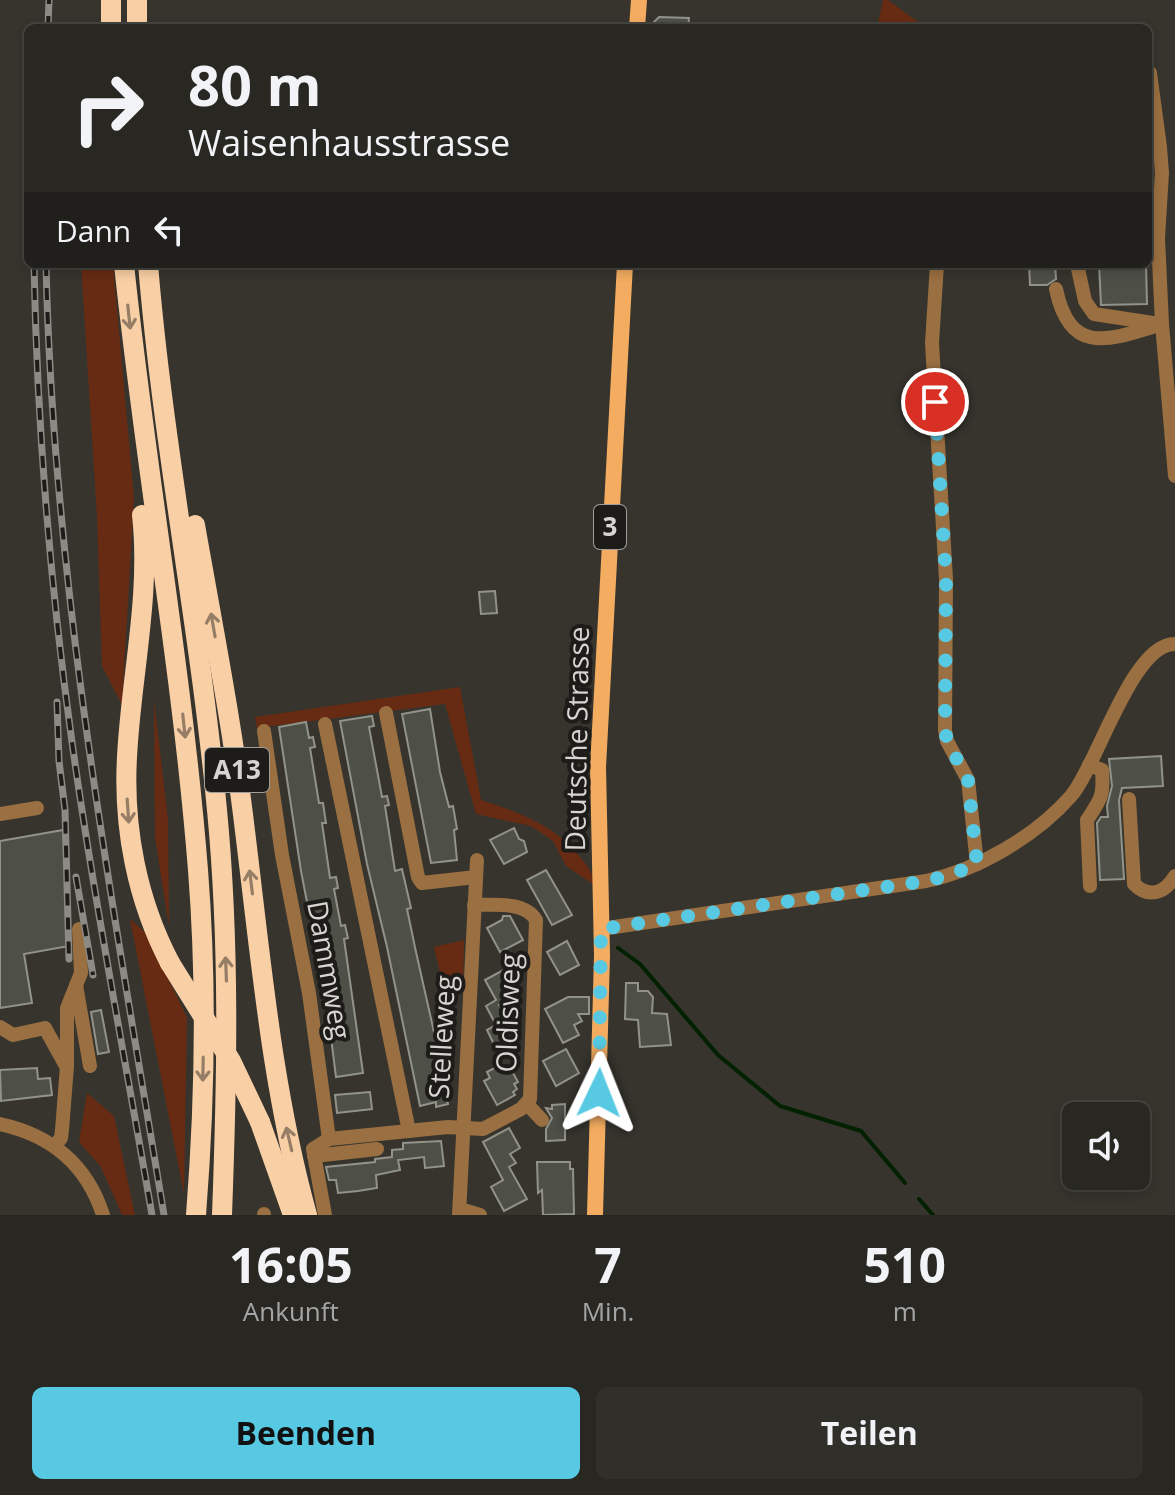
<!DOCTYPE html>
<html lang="de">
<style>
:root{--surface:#282722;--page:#302f2a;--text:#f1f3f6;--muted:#a5a5a5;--line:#444440;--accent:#57c9e3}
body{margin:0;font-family:"Open Sans",sans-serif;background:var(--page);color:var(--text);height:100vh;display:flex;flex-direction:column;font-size:30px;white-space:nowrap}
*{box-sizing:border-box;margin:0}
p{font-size:26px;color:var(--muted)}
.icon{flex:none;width:44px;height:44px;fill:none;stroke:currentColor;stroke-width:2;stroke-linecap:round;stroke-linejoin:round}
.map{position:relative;height:1215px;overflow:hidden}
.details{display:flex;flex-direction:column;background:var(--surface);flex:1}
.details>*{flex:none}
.top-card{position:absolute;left:24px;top:24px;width:1128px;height:244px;border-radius:12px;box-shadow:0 4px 12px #0003,0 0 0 2px var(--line);background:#282722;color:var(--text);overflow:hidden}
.buttons{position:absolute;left:1062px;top:1102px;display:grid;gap:16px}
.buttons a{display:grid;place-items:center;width:88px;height:88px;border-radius:12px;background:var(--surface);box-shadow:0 4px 12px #0003,0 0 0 2px var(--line);font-size:40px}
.pin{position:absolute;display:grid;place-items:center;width:68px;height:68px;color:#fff;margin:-34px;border:4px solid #fff;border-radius:50%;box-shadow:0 2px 8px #0007}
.me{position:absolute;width:88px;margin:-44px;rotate:2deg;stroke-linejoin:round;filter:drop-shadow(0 0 6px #0008)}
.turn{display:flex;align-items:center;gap:28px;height:168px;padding:0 32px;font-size:36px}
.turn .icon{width:104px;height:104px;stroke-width:2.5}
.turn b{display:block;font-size:56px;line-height:68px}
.then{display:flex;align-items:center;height:76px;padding:0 32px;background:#0003;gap:16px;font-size:30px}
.eta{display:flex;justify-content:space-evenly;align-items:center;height:136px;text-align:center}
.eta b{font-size:48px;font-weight:700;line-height:56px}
.cta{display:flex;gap:16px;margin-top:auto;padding:16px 32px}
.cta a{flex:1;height:92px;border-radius:12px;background:var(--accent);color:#111;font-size:32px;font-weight:700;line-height:92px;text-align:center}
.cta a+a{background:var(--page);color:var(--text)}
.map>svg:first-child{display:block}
</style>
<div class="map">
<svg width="1175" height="1215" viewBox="0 0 1175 1215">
<rect width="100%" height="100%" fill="#36342d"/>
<g fill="#672b13">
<polygon points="883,0 888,0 926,28 877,28"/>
<polygon points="81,264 113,264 134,498 122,705 102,666 97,517"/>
<path d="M460,687l21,113c37,12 74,25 99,57 7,9 14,15 13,27l-27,-18 -13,-25 -22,-15 -55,-12 -31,-110 -188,24 -2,-11z"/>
<polygon points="154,699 168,820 169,927 155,837"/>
<polygon points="130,919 145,932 187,1017 184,1194"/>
<polygon points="464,940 463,991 445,994 434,947"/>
<polygon points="87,1093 114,1116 135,1215 122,1215 101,1167 79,1142"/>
</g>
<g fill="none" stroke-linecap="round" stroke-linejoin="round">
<g stroke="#022100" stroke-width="4">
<polyline points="618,948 640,964 718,1055 780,1106 861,1131 905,1183"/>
<polyline points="919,1199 933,1215"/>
</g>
</g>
<g fill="#4e5048" stroke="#91938a" stroke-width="2">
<polygon points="659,17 689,18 688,28 648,28"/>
<polygon points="1029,264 1055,264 1056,279 1047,285 1030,285"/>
<polygon points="1099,264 1146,264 1147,304 1101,305"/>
<polygon points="495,591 497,613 481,614 479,592"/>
<polygon points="430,709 440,772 449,807 453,806 457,829 454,830 457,860 431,863 402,714"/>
<polygon points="372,716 374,726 369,727 382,797 387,796 389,805 385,806 395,871 402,869 411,908 407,909 416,952 434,1032 438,1031 441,1041 443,1055 439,1056 448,1104 436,1107 436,1102 420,1106 387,947 367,864 340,721"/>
<polygon points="306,722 309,738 313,737 315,747 310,748 319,803 323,803 326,823 322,823 330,878 336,877 338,888 334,889 341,926 345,925 348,938 344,939 363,1073 336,1077 327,1006 301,871 279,727"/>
<polygon points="1161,756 1163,786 1122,788 1119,800 1124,879 1100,880 1097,823 1101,817 1108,817 1107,806 1112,786 1109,759"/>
<polygon points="514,828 519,839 524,841 527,852 504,864 490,840"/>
<polygon points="63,830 69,946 24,954 32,1003 0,1008 0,841"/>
<polygon points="546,870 572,915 552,925 527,880"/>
<polygon points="503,916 510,916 523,940 500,952 487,928 502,920"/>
<polygon points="567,941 579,965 560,975 547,952"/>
<polygon points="507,968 521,993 499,1005 519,1044 499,1055 487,1030 496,1025 486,1006 496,1000 485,980"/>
<polygon points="626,983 638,983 638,991 648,991 653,997 652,1013 667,1014 671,1045 640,1047 638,1020 625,1019"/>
<polygon points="568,997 589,997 589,1014 578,1014 582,1021 574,1025 579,1035 563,1043 545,1009"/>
<polygon points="101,1010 109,1052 98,1054 91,1012"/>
<polygon points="566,1049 579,1073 556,1086 543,1061"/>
<polygon points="502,1064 508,1073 512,1071 518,1082 514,1084 517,1089 513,1092 515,1095 497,1105 484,1081 490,1078 487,1072"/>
<polygon points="37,1068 38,1079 50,1078 52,1095 1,1101 0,1070"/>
<polygon points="370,1092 372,1109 337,1113 335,1095"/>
<polygon points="565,1104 565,1140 546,1141 546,1129 552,1118 546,1108 552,1109 552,1105"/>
<polygon points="509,1128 520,1148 510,1154 516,1163 509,1167 527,1199 504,1211 491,1187 503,1180 483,1142"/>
<polygon points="441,1141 444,1166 425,1168 424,1157 398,1160 400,1170 376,1175 377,1188 358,1191 338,1193 336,1180 329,1180 326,1167 375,1162 375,1159 392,1157 392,1150 403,1149 403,1143"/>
<polygon points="537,1162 570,1162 570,1169 573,1169 574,1214 543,1215 542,1190 538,1193"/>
</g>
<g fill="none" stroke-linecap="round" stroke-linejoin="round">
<g stroke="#9a6f41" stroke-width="14">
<polyline points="1148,74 1150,73 1160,147 1162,173 1158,238 1162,324 1175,476"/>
<polyline points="937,264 932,343 946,579 945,730 947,741 968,780 977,864"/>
<polyline points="1077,264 1085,301 1094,314 1153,323"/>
<path d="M1056,289c14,68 54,51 106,35"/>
<polyline points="386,713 418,877 422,883 476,877"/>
<polyline points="325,724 409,1131"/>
<polyline points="264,731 282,855 309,993 329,1139"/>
<path d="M1089,765l13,5c2,26 -1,29 -15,50l3,66"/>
<path d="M1129,799l5,85c15,15 31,9 41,-8"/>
<polyline points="0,814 37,808"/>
<path d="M601,929l325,-48c52,-11 110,-45 145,-85 26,-30 61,-153 104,-152"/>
<polyline points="76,985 90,1066"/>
<polyline points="0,1027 13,1035 45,1028 66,1066"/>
<polyline points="527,1104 542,1120"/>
<path d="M0,1124c51,11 87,41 103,91"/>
<polyline points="55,1146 61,1138 62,1130 67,1066 67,1008 81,973 79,929"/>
<polyline points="314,1156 377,1149"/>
<polyline points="460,1209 480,1215"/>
<polyline points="264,1215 264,1214"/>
<path d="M325,1215l-12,-66 16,-10 119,-12 35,2 38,-20 9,-10 6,-179c-11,-19 -43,-15 -62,-15"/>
<polyline points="459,1215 477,860"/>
</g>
<g stroke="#f3ac60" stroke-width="16">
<polyline points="637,28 639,0"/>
<polyline points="595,1215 602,955 598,767 625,264"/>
</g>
<g stroke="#f9cfa5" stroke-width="20">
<polyline points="137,0 137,28"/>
<polyline points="111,28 111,0"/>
<path d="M124,264c21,203 58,403 74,606 9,115 7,231 -2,345"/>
<path d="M148,264c15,183 52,363 69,546 13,135 10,270 5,405"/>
<path d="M142,515c9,82 -11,161 -15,242 -4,71 10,143 43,206"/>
<path d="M195,525c18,102 38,203 50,306 16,129 27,258 62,384"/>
<polyline points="260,1122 293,1215"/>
</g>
<defs>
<g id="rail">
<polyline points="48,28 49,0"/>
<path d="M34,264c3,160 16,320 38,478 22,158 53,316 80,473"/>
<path d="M46,264c7,321 66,636 118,951"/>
<polyline points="57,702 59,761 65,810 69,959"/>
<polyline points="76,877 93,975"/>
</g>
</defs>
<use href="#rail" stroke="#8c8a85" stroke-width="7"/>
<use href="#rail" stroke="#1d1c18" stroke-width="4" stroke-dasharray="12" stroke-linecap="butt"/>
<polyline stroke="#f9cfa5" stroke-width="20" points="170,963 231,1061 260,1122"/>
</g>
<defs><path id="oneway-shaft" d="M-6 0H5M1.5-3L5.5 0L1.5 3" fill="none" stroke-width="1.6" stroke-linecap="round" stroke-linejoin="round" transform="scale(2)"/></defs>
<g stroke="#967e66">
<use href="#oneway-shaft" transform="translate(129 317) rotate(84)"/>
<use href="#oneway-shaft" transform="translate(213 625) rotate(-100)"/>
<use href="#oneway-shaft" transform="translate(184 726) rotate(84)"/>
<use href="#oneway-shaft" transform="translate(128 811) rotate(86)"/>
<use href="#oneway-shaft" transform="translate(251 882) rotate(-97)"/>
<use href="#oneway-shaft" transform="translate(226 969) rotate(-92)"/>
<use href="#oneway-shaft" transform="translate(203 1069) rotate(91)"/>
<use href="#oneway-shaft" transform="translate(289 1139) rotate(-103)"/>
</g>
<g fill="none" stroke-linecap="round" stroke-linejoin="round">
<polyline stroke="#57c9e3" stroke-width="14" stroke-dasharray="0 25.2" points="599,1093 601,929 926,881 950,875 977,864 968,780 947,741 945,730 946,579 935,402"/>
</g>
<g text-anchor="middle" stroke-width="8" stroke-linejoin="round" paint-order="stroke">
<g fill="#1d1c18" stroke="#9f9e9a" stroke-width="2">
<rect x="594" y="505" width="32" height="44" rx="6"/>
<rect x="205" y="748" width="64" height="44" rx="6"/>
</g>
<g font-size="26" font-weight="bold" fill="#d7d5d1">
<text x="610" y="536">3</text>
<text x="237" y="779">A13</text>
</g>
<g font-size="28" fill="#d7d5d1" stroke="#1d1c18">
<text transform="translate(577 739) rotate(-89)" y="10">Deutsche Strasse</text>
<text transform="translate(329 970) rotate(80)" y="10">Dammweg</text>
<text transform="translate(508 1013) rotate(-88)" y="10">Oldisweg</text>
<text transform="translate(442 1037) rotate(-87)" y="10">Stelleweg</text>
</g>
</g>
</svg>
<div class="buttons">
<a><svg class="icon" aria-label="sound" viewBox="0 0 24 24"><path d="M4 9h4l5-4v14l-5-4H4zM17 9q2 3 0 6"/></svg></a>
</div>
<div class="pin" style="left:935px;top:402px;background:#d93025"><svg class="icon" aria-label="arrive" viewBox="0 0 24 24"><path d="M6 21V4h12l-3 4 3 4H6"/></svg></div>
<svg class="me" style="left:599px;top:1093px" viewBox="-20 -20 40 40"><path d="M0-17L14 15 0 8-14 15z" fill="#57c9e3" stroke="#fff" stroke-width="4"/></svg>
<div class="top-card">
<div class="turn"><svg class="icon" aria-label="right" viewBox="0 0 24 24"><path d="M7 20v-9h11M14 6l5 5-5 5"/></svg><div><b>80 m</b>Waisenhausstrasse</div></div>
<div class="then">Dann<svg class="icon" aria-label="left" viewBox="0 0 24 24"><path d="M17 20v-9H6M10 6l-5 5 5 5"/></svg></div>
</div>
</div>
<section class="details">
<div class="eta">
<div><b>16:05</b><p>Ankunft</p></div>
<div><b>7</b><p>Min.</p></div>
<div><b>510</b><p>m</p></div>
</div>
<div class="cta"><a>Beenden</a><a>Teilen</a></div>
</section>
